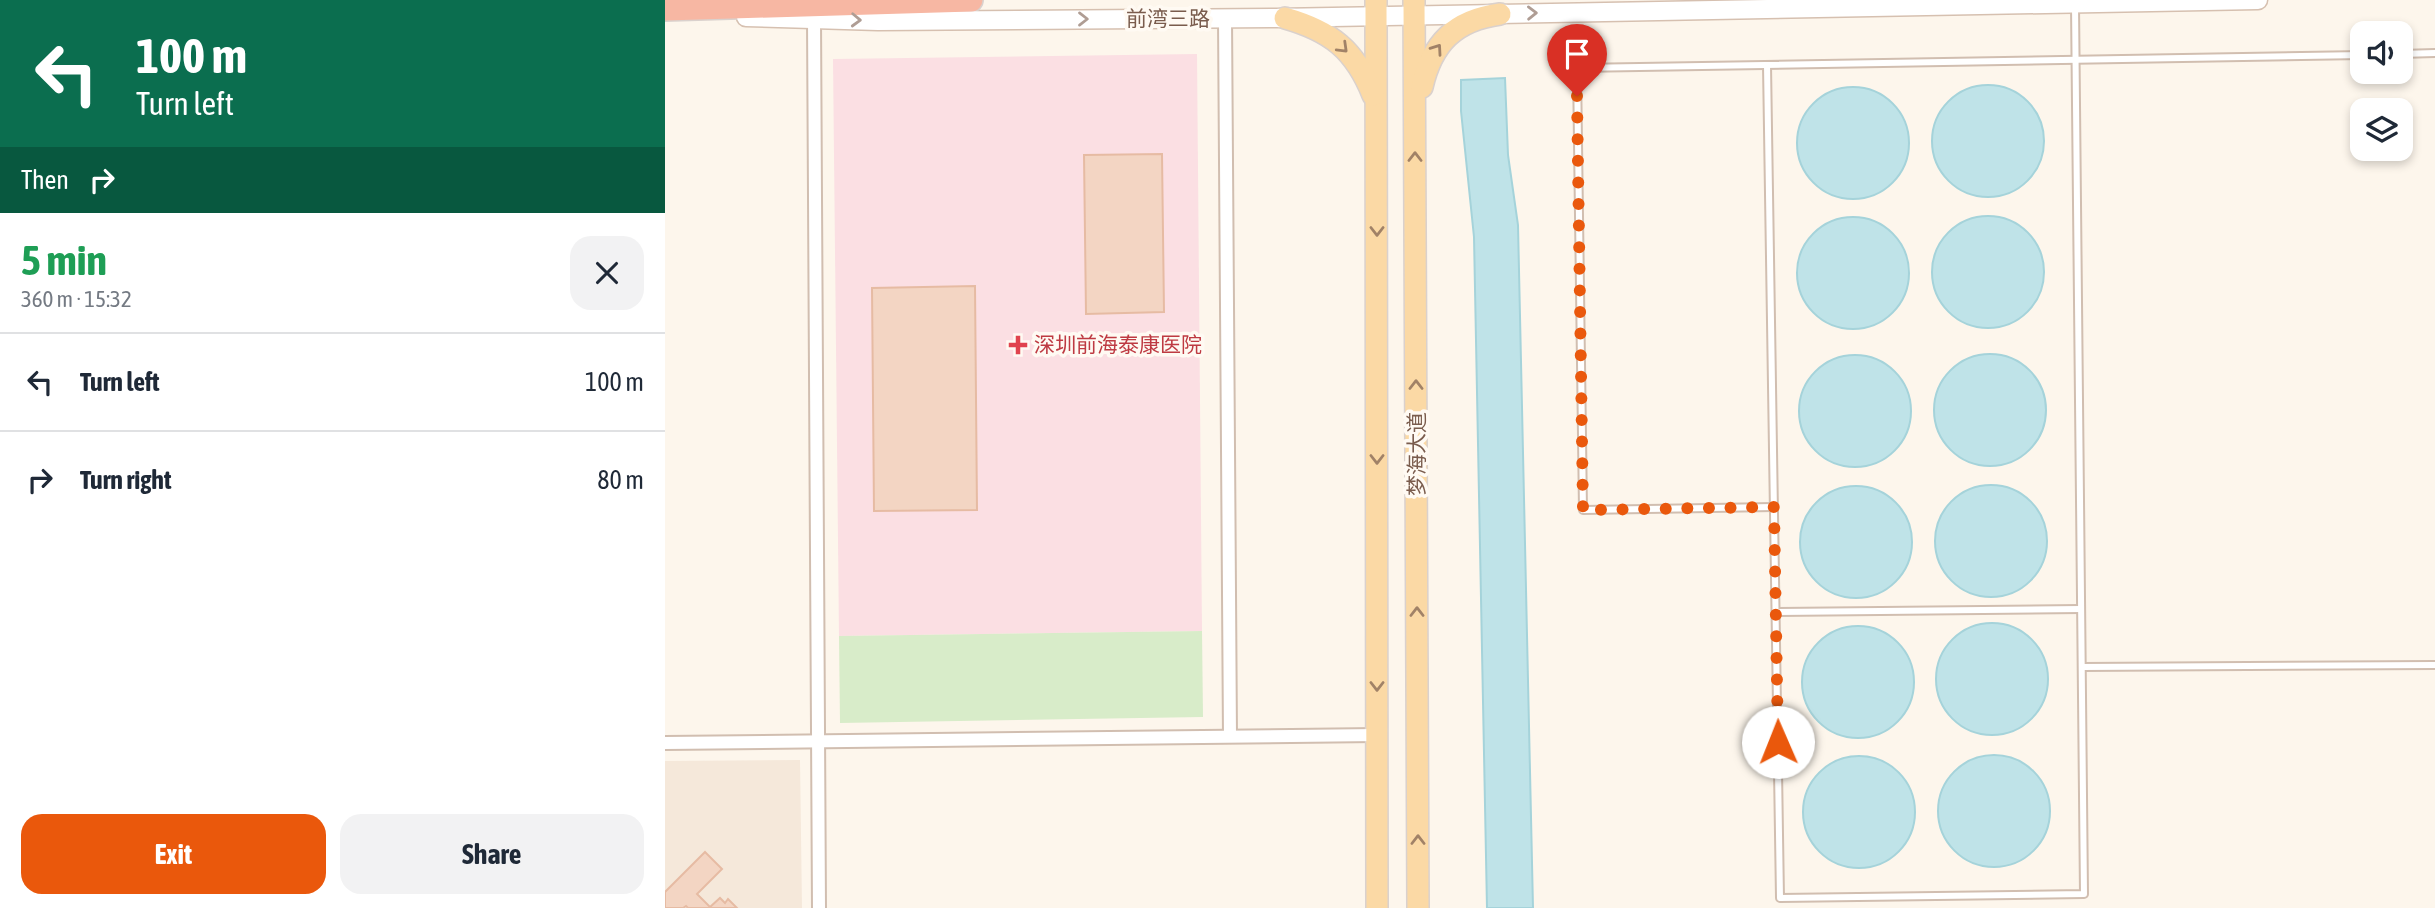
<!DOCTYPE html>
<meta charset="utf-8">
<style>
:root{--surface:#fff;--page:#f2f2f3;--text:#1f2937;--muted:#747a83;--line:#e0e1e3;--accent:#ea580c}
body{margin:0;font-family:"Asap Condensed","Noto Sans SC",sans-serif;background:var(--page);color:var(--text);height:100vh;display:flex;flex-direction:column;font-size:26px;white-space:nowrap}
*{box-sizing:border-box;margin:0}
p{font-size:23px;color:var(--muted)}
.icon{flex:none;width:38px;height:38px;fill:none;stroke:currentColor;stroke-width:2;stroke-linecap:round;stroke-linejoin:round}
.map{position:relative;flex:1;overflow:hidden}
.panel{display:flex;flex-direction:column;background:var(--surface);width:665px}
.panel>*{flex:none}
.banner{background:#0b6e4f;color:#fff;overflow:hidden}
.controls{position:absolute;left:1685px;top:21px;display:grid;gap:14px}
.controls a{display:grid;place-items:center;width:63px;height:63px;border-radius:14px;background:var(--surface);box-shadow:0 4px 10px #0003;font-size:35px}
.pin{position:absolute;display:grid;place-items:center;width:60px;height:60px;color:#fff;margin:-72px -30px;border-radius:50% 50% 50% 0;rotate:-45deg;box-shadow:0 0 7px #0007}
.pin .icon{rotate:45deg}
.me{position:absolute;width:77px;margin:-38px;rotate:359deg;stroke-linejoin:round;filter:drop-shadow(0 0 5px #0008)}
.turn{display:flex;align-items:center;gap:24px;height:147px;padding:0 21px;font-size:32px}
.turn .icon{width:91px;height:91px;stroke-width:2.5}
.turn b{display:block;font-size:49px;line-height:60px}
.then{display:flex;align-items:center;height:66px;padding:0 21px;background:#0003;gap:14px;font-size:26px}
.round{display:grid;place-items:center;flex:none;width:74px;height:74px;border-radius:21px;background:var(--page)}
.head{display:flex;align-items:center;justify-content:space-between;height:119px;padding:0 21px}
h1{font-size:42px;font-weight:700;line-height:52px;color:#1e9e55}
.cta{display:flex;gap:14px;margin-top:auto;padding:14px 21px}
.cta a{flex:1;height:80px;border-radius:21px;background:var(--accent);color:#fff;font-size:28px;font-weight:700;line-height:80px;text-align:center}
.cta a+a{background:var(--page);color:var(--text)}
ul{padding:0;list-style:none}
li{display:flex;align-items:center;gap:21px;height:98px;padding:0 21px;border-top:2px solid var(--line)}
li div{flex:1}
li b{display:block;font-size:26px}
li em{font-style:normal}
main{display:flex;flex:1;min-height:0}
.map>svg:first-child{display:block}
</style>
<main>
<section class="panel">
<div class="banner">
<div class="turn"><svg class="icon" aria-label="left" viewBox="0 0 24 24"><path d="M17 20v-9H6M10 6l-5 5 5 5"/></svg><div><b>100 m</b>Turn left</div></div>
<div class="then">Then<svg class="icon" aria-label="right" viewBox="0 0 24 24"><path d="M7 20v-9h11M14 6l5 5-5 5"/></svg></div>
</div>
<div class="head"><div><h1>5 min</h1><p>360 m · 15:32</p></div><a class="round"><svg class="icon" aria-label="close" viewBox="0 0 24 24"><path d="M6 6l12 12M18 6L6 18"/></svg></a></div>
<ul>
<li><svg class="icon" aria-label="left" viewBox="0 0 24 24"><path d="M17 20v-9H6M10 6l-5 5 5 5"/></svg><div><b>Turn left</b></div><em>100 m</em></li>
<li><svg class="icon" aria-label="right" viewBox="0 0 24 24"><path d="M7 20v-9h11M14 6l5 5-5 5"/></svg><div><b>Turn right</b></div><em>80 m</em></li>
</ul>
<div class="cta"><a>Exit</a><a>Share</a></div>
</section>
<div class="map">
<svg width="1770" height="908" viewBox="0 0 1770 908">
<rect width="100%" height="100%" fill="#fdf6ec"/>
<polygon fill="#f5e8da" points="135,760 137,908 0,908 0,761"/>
<polygon fill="#fbdfe3" points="532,54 537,631 174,636 168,59"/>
<polygon fill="#d8ecc9" points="537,631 538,717 175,723 174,636"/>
<g fill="#bfe3e8" stroke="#a5d3da" stroke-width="2">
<polygon points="840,78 843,155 853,225 868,908 822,908 809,237 796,111 796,80"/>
<circle cx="1323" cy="141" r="56"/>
<circle cx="1188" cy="143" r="56"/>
<circle cx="1323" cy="272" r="56"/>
<circle cx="1188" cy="273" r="56"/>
<circle cx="1325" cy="410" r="56"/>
<circle cx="1190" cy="411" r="56"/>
<circle cx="1326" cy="541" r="56"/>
<circle cx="1191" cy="542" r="56"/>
<circle cx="1327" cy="679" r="56"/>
<circle cx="1193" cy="682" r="56"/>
<circle cx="1329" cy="811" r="56"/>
<circle cx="1194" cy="812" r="56"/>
</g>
<g fill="#f3d5c3" stroke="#e6bba3" stroke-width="2">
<polygon points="497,154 499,312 421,314 419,155"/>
<polygon points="310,286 312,510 209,511 207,288"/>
<polygon points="40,852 57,869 32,894 45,907 55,898 60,903 63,899 72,908 23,908 21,906 18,908 0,908 0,892"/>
</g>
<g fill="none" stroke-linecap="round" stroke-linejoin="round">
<defs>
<g id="lane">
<polyline points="1736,54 1770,53"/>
<polyline points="1102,65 1115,898 1419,894 1410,5"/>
<polyline points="1109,507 918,510 912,68 1698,55"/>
<polyline points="1111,612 1416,609"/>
<polyline points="1417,667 1770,665"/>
</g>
<g id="street">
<polyline points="560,18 565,736"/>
<polyline points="149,19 154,908"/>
<polyline points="0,743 712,735"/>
</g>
<polyline id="secondary" points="81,17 213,21 612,18 1593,0"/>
<g id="primary">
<polyline points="711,0 712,908"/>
<polyline points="749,0 753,908"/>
<path d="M620,18c46,13 70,32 88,77"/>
<path d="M757,87c10,-44 33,-67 78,-73"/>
</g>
<polyline id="highway" points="0,9 306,0"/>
</defs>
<use href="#lane" stroke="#d1beb0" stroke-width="10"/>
<use href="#street" stroke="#d1beb0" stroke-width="16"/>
<use href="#secondary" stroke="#d6c0b0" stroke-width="21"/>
<use href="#primary" stroke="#dad1cd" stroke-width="24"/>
<use href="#highway" stroke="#dad1cd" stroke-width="26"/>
<use href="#lane" stroke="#fff" stroke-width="6"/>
<use href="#street" stroke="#fff" stroke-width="12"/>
<use href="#secondary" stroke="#fff" stroke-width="18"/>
<use href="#primary" stroke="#fbd9a5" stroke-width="21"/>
<use href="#highway" stroke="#f7b7a3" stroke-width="23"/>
</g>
<defs><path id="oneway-chevron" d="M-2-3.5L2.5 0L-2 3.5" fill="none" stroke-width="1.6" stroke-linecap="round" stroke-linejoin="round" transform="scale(1.75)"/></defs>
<g stroke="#af9d94">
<use href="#oneway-chevron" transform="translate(867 13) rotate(-1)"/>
<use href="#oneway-chevron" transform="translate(418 19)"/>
<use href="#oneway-chevron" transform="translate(191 20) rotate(2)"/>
</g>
<g stroke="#a18267">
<use href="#oneway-chevron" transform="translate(678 48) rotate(44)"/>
<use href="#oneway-chevron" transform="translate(772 49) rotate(-55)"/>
<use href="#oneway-chevron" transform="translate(750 157) rotate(-90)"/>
<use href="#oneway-chevron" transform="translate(712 231) rotate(90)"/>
<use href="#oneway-chevron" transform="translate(751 385) rotate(-90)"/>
<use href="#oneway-chevron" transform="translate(712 459) rotate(90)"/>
<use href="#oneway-chevron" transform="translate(752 612) rotate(-90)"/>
<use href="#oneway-chevron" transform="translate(712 686) rotate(90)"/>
<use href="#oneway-chevron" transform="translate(753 840) rotate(-90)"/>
</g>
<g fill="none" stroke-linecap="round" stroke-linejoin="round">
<polyline stroke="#ea580c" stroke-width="12" stroke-dasharray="0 21.6" points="912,96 918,510 1109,507 1113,742"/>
</g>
<path fill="#e0444e" stroke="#fffaf3" stroke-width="2.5" d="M349.5 334.5h7v7h7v7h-7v7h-7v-7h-7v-7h7z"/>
<g text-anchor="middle" stroke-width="7" stroke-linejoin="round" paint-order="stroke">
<g font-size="21" fill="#7a5c4d" stroke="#fffaf3">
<text x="503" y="26">前湾三路</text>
<text transform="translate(752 454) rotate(-90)" y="7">梦海大道</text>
</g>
<g font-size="21" fill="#be3a42" stroke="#fffaf3" text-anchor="start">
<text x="369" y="352">深圳前海泰康医院</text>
</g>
</g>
</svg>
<div class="controls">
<a><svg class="icon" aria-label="sound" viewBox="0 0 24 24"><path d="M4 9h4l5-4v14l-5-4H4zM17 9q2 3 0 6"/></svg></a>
<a><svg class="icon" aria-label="layers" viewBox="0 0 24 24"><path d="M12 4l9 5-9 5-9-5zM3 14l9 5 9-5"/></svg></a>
</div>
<div class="pin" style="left:912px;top:96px;background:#d93025"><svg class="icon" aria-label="arrive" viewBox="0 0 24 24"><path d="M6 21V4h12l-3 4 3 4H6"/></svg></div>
<svg class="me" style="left:1113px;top:742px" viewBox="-20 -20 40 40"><circle r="19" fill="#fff"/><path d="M0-13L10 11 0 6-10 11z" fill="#ea580c"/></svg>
</div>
</main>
